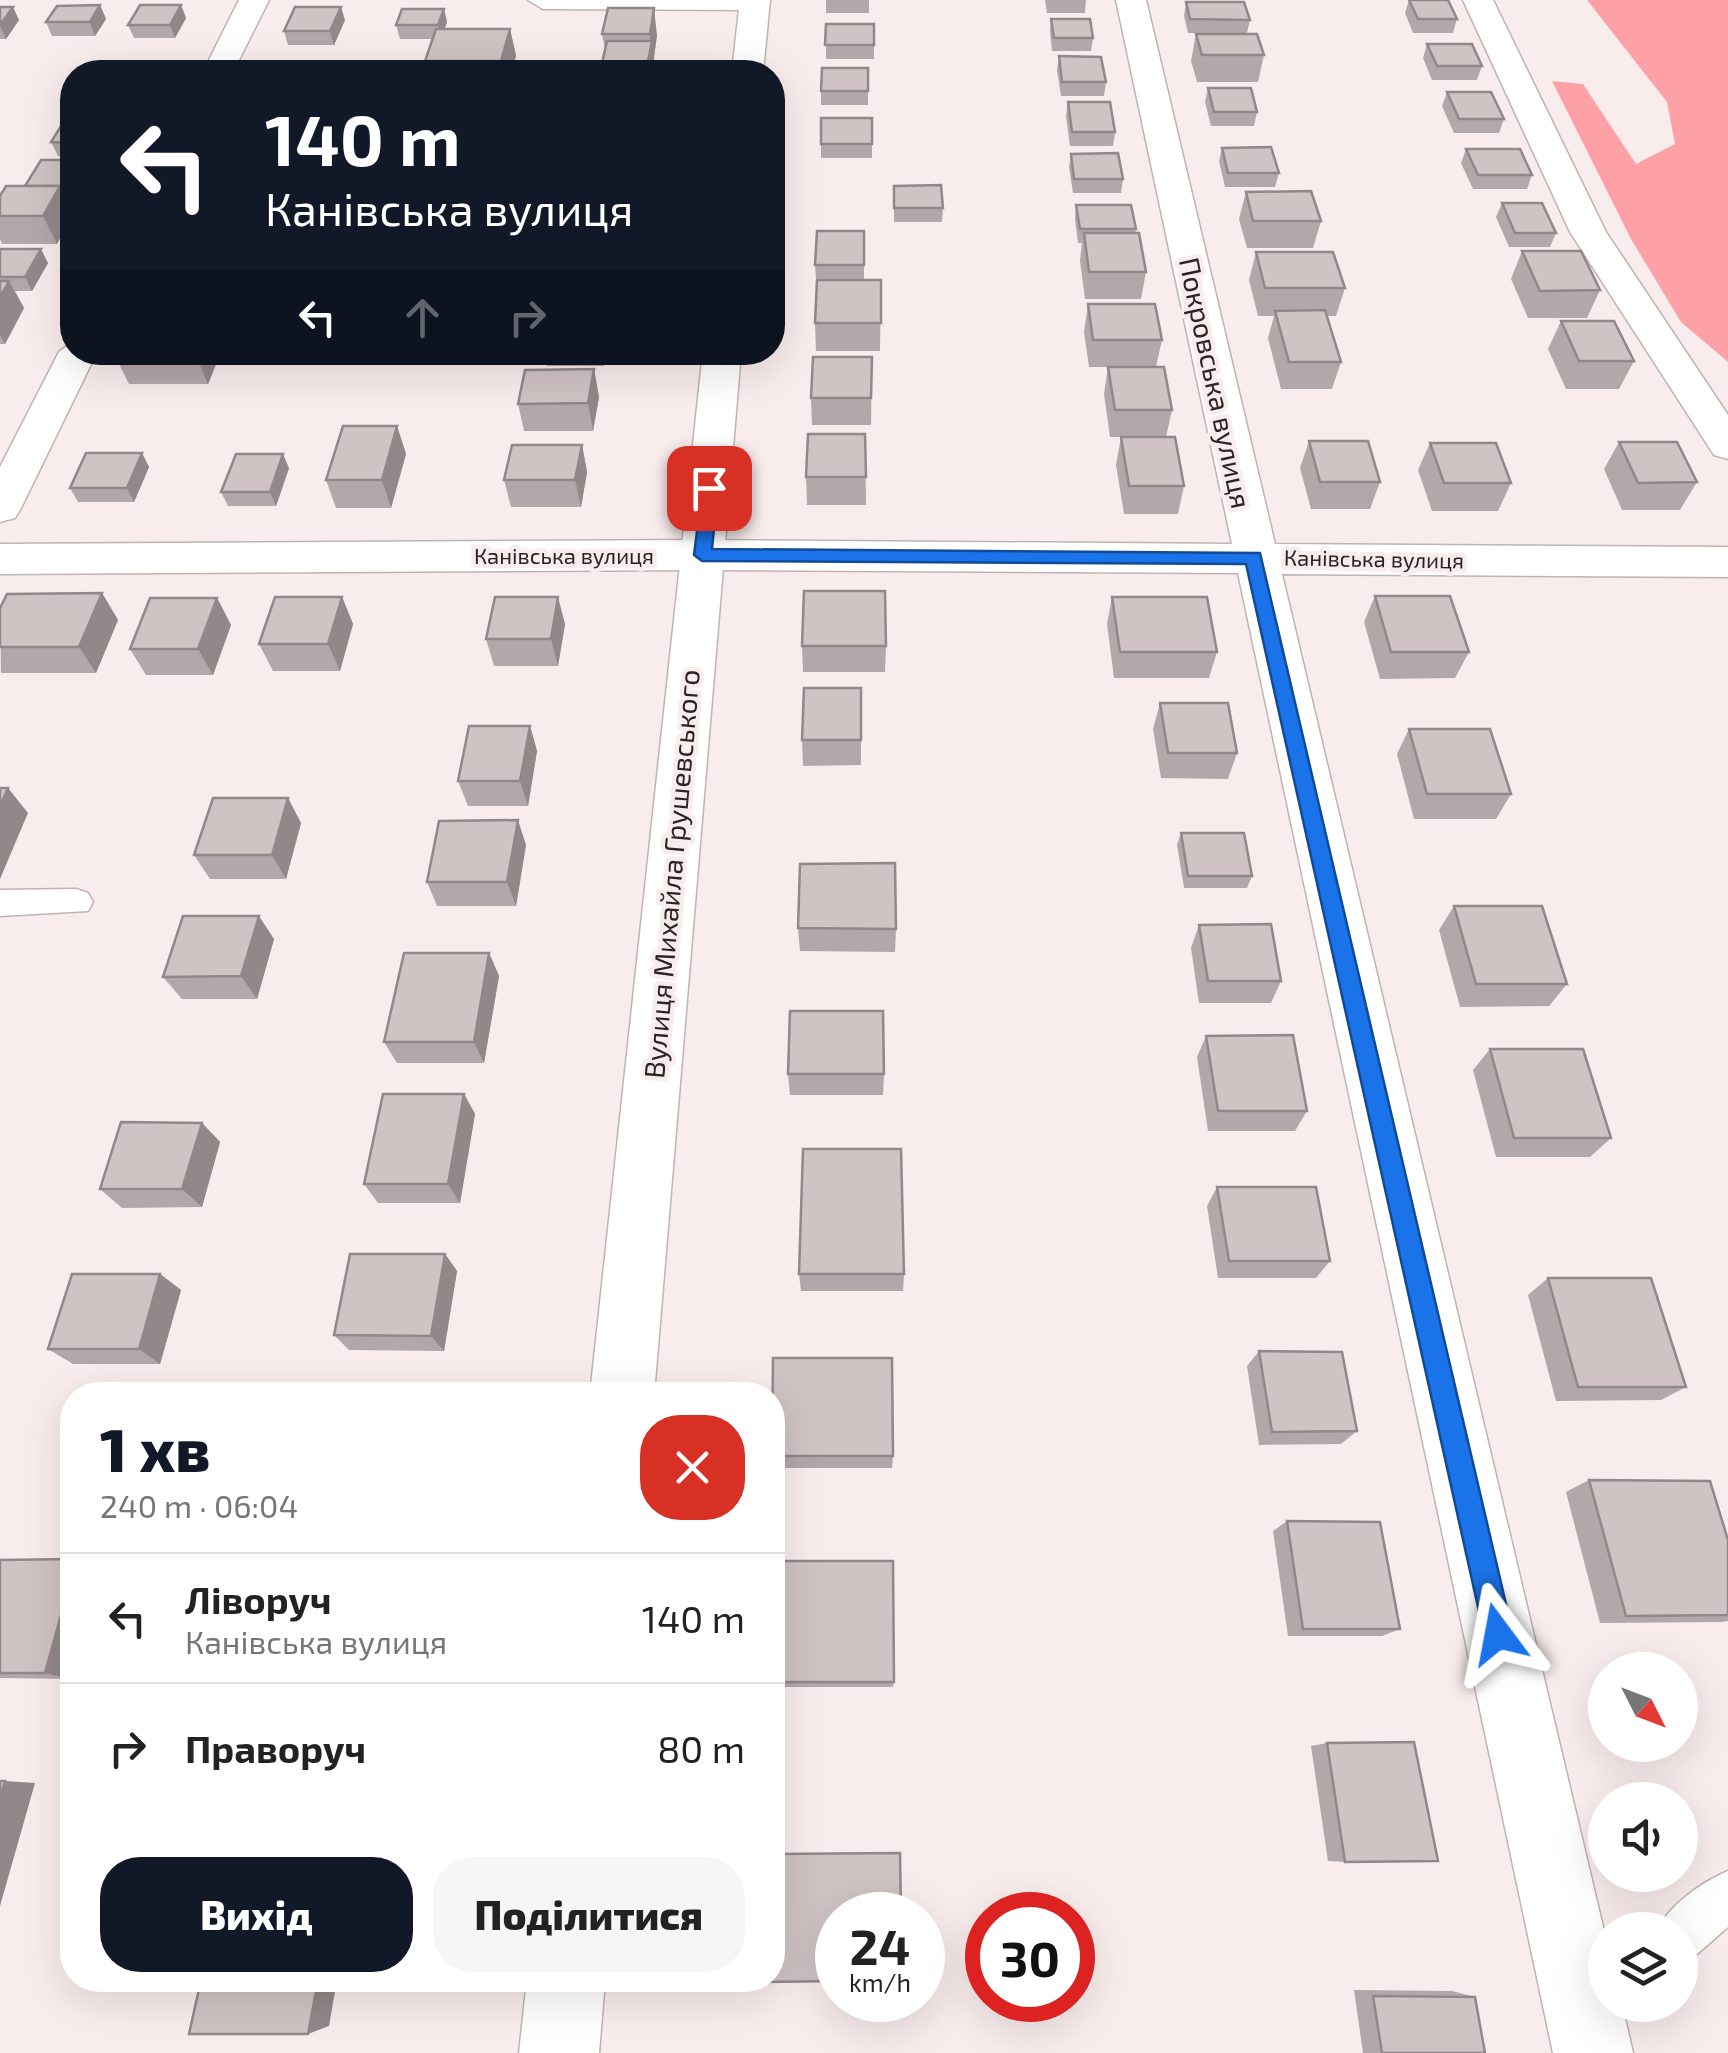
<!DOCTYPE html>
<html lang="uk">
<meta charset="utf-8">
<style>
:root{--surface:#fff;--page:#f6f6f6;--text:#222;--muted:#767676;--line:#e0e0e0;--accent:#111827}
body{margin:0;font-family:"Exo 2",sans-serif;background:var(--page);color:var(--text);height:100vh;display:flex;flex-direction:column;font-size:38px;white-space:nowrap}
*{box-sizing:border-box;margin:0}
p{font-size:32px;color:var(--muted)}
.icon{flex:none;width:55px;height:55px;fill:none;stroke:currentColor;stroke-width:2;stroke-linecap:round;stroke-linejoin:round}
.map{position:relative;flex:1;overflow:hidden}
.panel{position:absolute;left:60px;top:1382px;width:725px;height:610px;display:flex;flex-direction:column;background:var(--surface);border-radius:40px;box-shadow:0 10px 40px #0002}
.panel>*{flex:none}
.top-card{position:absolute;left:60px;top:60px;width:725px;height:305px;border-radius:40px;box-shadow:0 10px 40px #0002;background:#111827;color:#fff;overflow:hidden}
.needle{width:65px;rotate:132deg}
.buttons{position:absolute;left:1588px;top:1652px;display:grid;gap:20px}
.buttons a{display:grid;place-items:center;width:110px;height:110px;border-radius:50%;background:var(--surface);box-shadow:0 10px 40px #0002;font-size:50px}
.speed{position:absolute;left:815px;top:1892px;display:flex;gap:20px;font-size:50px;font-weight:700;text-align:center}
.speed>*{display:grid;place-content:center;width:130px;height:130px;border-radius:50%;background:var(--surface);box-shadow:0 10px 40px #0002;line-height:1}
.speed small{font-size:25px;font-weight:400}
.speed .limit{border:15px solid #d22;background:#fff;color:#111}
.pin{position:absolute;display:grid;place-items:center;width:85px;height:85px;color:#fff;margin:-42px;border-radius:20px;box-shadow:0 5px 15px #0006}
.me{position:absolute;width:110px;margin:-55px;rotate:347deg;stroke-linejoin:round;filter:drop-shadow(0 0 8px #0008)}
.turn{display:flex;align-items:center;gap:35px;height:210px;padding:0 40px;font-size:45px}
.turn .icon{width:130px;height:130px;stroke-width:2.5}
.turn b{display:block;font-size:70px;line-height:85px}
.lanes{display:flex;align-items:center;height:95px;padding:0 40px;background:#0003;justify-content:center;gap:50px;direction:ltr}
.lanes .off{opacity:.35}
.round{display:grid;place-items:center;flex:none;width:105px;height:105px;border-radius:40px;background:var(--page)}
.head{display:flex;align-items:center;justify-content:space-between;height:170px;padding:0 40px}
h1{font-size:60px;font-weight:800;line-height:75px;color:var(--accent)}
.primary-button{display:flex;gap:20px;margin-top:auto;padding:20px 40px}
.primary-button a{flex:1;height:115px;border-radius:40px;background:var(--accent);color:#fff;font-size:40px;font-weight:800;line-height:115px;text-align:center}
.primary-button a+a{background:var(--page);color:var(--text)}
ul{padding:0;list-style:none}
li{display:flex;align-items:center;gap:30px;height:130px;padding:0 40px;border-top:2px solid var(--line)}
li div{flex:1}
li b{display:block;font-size:38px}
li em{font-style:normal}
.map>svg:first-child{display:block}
</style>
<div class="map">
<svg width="1728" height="2053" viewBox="0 0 1728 2053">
<rect width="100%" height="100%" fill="#f9ecec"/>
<polygon fill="#fea1a6" points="1587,0 1728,0 1728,362 1681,322 1631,239 1552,81 1583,84 1636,164 1675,144 1667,102"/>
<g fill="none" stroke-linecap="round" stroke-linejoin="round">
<defs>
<g id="service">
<polygon points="76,889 88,893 93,902 88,911 0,916 0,890"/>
<path d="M1728,1871v56l-31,27 -17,8v-32h-22c10,-25 46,-49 70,-59z"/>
</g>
<g id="minor">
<polygon points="239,0 269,0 233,72 203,72"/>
<polygon points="528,0 769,0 770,1 755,10 543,9"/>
<polygon points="1116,0 1146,0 1275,544 1728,547 1728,577 1282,574 1605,1935 1605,2005 1622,2005 1633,2053 1553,2053 1238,573 703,570 0,574 0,544 703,540 1232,544"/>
<polygon points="1463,0 1493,0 1606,232 1728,415 1728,459 1714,455 1570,232"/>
<polygon points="72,342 72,352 97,352 21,508 15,518 0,522 0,467 59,352"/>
</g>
<g id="tertiary">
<polygon points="740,0 770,0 763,72 732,72"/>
<polygon points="703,352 741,352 654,1395 590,1395"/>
<polygon points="527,1980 605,1980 599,2053 519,2053"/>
</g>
</defs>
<use href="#service" stroke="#bfb3b3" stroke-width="3"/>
<use href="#minor" stroke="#bfb3b3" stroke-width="3"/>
<use href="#tertiary" stroke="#bfb3b3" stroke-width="3"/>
<use href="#service" fill="#fff" fill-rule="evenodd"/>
<use href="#minor" fill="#fff" fill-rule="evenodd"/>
<use href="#tertiary" fill="#fff" fill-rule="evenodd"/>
</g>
<g fill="#b3a8a9">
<rect x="826" y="0" width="43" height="13"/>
<polygon points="1045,0 1086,0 1085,13 1047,13"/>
<polygon points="1409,0 1457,19 1453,33 1413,33 1405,13"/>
<polygon points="1186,2 1250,20 1247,33 1188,33 1184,16"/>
<polygon points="100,5 106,19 95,36 52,36 46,22"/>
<polygon points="181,5 186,18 175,38 134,38 128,25"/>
<polygon points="0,7 19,20 6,39 0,39"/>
<polygon points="444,9 447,22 444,29 510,29 516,56 511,72 428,72 425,61 433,39 400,39 396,25"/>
<polygon points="1051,19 1093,38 1091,51 1052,51 1050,32"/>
<polygon points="345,20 334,45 288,45 284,31"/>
<rect x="826" y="24" width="48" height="35"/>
<polygon points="602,34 657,35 654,57 654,72 600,72 605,50"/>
<polygon points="1196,34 1264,55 1258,82 1197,82 1191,61"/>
<polygon points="1427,44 1482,66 1477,80 1432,80 1423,58"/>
<polygon points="1059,56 1106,82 1104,96 1061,96 1057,70"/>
<polygon points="868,68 868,105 821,105 821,91"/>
<polygon points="1208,88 1257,112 1254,126 1211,126 1205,102"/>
<polygon points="1447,92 1504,119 1499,133 1454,133 1442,106"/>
<polygon points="1068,102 1115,132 1113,146 1070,146 1066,116"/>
<polygon points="72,118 72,156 58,156 51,142"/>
<rect x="821" y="118" width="51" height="40"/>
<polygon points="1222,148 1279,173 1275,187 1225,187 1219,161"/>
<polygon points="1466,149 1532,175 1527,189 1473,189 1461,163"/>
<polygon points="1071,154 1123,179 1121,193 1073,193 1069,167"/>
<polygon points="72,160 72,200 67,200 57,244 2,244 0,239 0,196 25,186"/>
<polygon points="894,186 943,208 942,222 894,222"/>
<polygon points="1246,192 1321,221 1313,248 1247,248 1239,219"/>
<polygon points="1502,203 1556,233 1550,247 1509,247 1496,217"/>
<polygon points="1076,205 1136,229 1135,233 1146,272 1141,299 1085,299 1080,261 1082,243 1078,243 1075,219"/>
<polygon points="864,231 864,279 816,279 815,265"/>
<polygon points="0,249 48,263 32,291 15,291 24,308 5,344 0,344"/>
<polygon points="1522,251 1600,290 1587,318 1528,318 1511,279"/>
<polygon points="1256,252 1345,288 1336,316 1327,316 1341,362 1332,389 1281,389 1268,338 1274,316 1258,316 1249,280"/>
<polygon points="881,280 880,351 816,351 815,323"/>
<polygon points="1088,304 1162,340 1156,367 1172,410 1166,437 1184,486 1178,514 1124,514 1116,465 1121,437 1110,437 1104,394 1108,367 1089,367 1084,332"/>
<polygon points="1561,321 1634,361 1619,389 1566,389 1548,349"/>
<polygon points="116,352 221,352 208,384 129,384 115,356"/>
<polygon points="544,352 606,352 604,366 547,366"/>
<polygon points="872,357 871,425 812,425 811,398"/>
<polygon points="594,369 599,397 593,431 524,431 518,404"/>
<polygon points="397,426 406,454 391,508 336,508 326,480"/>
<polygon points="865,434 866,505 807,505 806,477"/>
<polygon points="1309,441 1380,482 1370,509 1311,509 1300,468"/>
<polygon points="1619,442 1697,482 1680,510 1622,510 1604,469"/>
<polygon points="1430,443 1511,483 1498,511 1432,511 1418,470"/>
<polygon points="582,445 587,472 581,507 511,507 504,480"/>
<polygon points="142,453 149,467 134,502 78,502 70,488"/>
<polygon points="289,468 276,506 228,506 221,492"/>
<polygon points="102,593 118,620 96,673 1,673 0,608"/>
<polygon points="1375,596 1469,652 1455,678 1380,679 1364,622"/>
<polygon points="342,597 353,624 340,671 273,671 259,644"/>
<polygon points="1112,597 1217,652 1209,678 1114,678 1107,624"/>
<polygon points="217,598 231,625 213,675 146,675 130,649"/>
<polygon points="565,624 558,666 494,666 486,639"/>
<polygon points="802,646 886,646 885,672 803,672"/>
<polygon points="861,688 861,765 803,766 802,740"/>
<polygon points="1160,703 1237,753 1228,779 1161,778 1153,729"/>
<polygon points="530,726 537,751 528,806 468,806 458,781"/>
<polygon points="1409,729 1511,794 1496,819 1414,819 1397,754"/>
<polygon points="288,798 301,823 286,879 210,879 194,855"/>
<polygon points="1181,833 1252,876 1247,888 1184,888 1177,845"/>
<polygon points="526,845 516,906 437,906 427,882"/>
<polygon points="1454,906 1567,984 1549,1006 1460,1007 1439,930"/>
<polygon points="1199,925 1281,981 1271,1003 1199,1003 1191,948"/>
<polygon points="798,928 896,929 895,952 800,951"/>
<polygon points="274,939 257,999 182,999 163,977"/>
<polygon points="489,953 499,976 484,1063 397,1063 384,1042"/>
<polygon points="1206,1036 1307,1111 1295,1131 1208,1131 1197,1057"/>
<polygon points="1490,1049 1611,1138 1590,1157 1496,1157 1473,1070"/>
<polygon points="788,1074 884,1074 883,1095 790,1095"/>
<polygon points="464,1094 475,1114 460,1203 378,1203 364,1184"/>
<polygon points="202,1123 220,1142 202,1207 122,1208 100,1189"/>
<polygon points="1217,1187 1330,1261 1316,1278 1218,1278 1207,1206"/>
<polygon points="445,1254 457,1271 444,1351 349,1350 334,1335"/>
<polygon points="160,1274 181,1290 160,1364 73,1364 48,1349"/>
<polygon points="799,1274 904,1274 903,1291 801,1291"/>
<polygon points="1548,1278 1686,1387 1661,1400 1556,1401 1528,1295"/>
<polygon points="1259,1351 1357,1431 1341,1444 1259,1445 1247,1366"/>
<polygon points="772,1395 893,1456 892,1468 773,1468"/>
<polygon points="1589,1480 1728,1540 1728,1621 1722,1622 1600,1623 1566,1492"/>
<polygon points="1287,1521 1400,1629 1382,1636 1288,1636 1273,1531"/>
<polygon points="72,1559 72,1679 0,1678 0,1560"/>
<polygon points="772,1561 894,1682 893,1687 772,1687"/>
<polygon points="1327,1743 1345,1862 1328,1861 1311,1746"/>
<polygon points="1354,1990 1452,1991 1475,1997 1485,2053 1363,2053"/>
</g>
<g fill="#928889">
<polygon points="100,5 106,19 95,36 90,22"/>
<polygon points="181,5 186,18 175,38 170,25"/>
<polygon points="13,7 19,20 6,39 0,25"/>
<polygon points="341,7 345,20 334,45 330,31"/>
<polygon points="654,8 657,35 654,57 655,68 654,72 646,72 651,45 650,34"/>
<polygon points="444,9 447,22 441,39 438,25"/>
<polygon points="510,29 516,56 511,72 503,72 501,61"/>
<polygon points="60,186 72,211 72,216 57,244 43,216"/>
<polygon points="41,249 48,263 32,291 25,277"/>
<polygon points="9,281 24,308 5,344 0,335 0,297"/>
<polygon points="197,352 221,352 208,384 196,356"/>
<polygon points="602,352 606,352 604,366"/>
<polygon points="594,369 599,397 593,431 588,403"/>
<polygon points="397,426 406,454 391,508 382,480"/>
<polygon points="582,445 587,472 581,507 575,480"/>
<polygon points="142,453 149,467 134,502 127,488"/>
<polygon points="283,454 289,468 276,506 270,492"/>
<polygon points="102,593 118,620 96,673 79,647"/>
<polygon points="342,597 353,624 340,671 328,644"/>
<polygon points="558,597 565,624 558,666 551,639"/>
<polygon points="217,598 231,625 213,675 198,649"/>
<polygon points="530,726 537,751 528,806 520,781"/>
<polygon points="8,788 28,813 0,879 0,806"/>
<polygon points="288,798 301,823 286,879 272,855"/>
<polygon points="518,820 526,845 516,906 507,882"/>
<polygon points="259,916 274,939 257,999 241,976"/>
<polygon points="489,953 499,976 484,1063 474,1042"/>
<polygon points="464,1094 475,1114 460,1203 448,1184"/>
<polygon points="202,1123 220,1142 202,1207 182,1189"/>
<polygon points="445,1254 457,1271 444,1351 431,1336"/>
<polygon points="160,1274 181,1290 160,1364 139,1349"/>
<polygon points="72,1575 72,1679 45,1673"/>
<polygon points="5,1781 35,1783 0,1906 0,1798"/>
<polygon points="318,1980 337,1980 329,2026 308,2034"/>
</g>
<g fill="#d0c3c4" stroke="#928889" stroke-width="2.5">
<polygon points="1409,0 1448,0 1457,19 1418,19"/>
<polygon points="1186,2 1244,2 1250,20 1190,19"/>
<polygon points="100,5 90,22 46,22 57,6"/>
<polygon points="140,5 181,5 170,25 128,25"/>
<polygon points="0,7 13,7 0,25"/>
<polygon points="295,7 341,7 330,31 284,31"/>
<polygon points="608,8 654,8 650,34 602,34"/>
<polygon points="402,9 444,9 438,25 396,25"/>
<polygon points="1051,19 1090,19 1093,38 1054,38"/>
<polygon points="826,24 874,24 874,45 825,45"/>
<polygon points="436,29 510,29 501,61 425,61"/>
<polygon points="1196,34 1257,34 1264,55 1202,55"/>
<polygon points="607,41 652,41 646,72 600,72"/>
<polygon points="1427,44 1472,44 1482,66 1437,66"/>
<polygon points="1059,56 1101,57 1106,82 1062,82"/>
<polygon points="822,68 868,68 868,91 821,91"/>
<polygon points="1208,88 1251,88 1257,112 1214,112"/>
<polygon points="1447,92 1491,92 1504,119 1459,119"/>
<polygon points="1068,102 1110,102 1115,132 1072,132"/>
<polygon points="66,118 72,118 72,143 51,142"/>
<rect x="821" y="118" width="51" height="26"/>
<polygon points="1271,147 1279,173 1228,173 1222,148"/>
<polygon points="1466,149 1520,149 1532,175 1478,175"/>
<polygon points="1118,153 1123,179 1074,179 1071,154"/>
<polygon points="41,160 72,160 72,186 25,186"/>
<polygon points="941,185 943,208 894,208 894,186"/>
<polygon points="6,186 60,186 43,216 0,216 0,196"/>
<polygon points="1311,191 1321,221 1253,221 1246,192"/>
<polygon points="1502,203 1542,203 1556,233 1515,233"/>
<polygon points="1076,205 1131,205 1136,229 1080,229"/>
<polygon points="817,231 864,231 864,265 815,265"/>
<polygon points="1084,233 1139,233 1146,272 1089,272"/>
<polygon points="0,249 41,249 25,277 0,277"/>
<polygon points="1522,251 1581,251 1600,290 1540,291"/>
<polygon points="1256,252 1333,252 1345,288 1265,288"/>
<polygon points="817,280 881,280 881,323 815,323"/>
<polygon points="0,281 9,281 0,297"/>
<polygon points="1088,304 1155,304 1162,340 1093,340"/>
<polygon points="1325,310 1341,362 1289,362 1275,311"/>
<polygon points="1561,321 1614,321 1634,361 1579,361"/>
<polygon points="116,352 197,352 196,356 115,356"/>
<polygon points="813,357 872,357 871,398 811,398"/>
<polygon points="1108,367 1164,367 1172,410 1115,410"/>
<polygon points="594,369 588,403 518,404 525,370"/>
<polygon points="343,426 397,426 382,480 326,480"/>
<polygon points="808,434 865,434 866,477 806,477"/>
<polygon points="1121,437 1175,437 1184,486 1129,486"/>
<polygon points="1309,441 1368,441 1380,482 1320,482"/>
<polygon points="1619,442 1677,442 1697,482 1638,483"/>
<polygon points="1430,443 1496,443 1511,483 1444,483"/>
<polygon points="512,445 582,445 575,480 504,480"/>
<polygon points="86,453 142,453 127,488 70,488"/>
<polygon points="236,454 283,454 270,492 221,492"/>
<polygon points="804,591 885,591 886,646 802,646"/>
<polygon points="102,593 79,647 0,647 0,608 7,594"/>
<polygon points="1375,596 1450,596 1469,652 1391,652"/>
<polygon points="275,597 342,597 328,644 259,644"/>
<polygon points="495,597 558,597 551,639 486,639"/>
<polygon points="1112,597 1207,597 1217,652 1120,652"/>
<polygon points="150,598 217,598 198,649 130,649"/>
<polygon points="804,688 861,688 861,740 802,740"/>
<polygon points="1160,703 1228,703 1237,753 1168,753"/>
<polygon points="469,726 530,726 520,781 458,781"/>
<polygon points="1409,729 1490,729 1511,794 1427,794"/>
<polygon points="0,788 8,788 0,806"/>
<polygon points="213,798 288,798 272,855 194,855"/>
<polygon points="518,820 507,882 427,882 439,821"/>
<polygon points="1181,833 1244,833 1252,876 1188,876"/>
<polygon points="895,863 896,929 798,928 800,864"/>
<polygon points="1454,906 1542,906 1567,984 1476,984"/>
<polygon points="183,916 259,916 241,976 163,977"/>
<polygon points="1271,924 1281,981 1208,981 1199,925"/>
<polygon points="404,953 489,953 474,1042 384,1042"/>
<polygon points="790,1011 883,1011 884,1074 788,1074"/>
<polygon points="1293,1035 1307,1111 1218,1111 1206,1036"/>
<polygon points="1490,1049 1583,1049 1611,1138 1514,1138"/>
<polygon points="383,1094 464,1094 448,1184 364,1184"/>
<polygon points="121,1122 202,1123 182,1189 100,1189"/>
<polygon points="803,1149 901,1149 904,1274 799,1274"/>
<polygon points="1217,1187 1316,1187 1330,1261 1229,1261"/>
<polygon points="350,1254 445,1254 431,1336 334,1335"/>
<polygon points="72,1274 160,1274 139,1349 48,1349"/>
<polygon points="1548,1278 1651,1278 1686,1387 1578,1387"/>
<polygon points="1259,1351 1342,1352 1357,1431 1272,1432"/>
<polygon points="773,1358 892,1358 893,1456 772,1456"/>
<polygon points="1589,1480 1710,1481 1728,1540 1728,1615 1626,1616"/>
<polygon points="1287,1521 1380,1522 1400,1629 1303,1629"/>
<polygon points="72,1559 72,1575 45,1673 0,1673 0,1560"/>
<polygon points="772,1561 893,1561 894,1682 772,1682"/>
<polygon points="1414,1742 1438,1861 1345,1862 1327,1743"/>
<polygon points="0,1781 5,1781 0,1798"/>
<polygon points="900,1853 901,1915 838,1915 838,1981 765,1982 765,1980 772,1980 772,1854"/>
<polygon points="201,1980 318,1980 308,2034 189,2034"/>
<polygon points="1373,1996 1475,1997 1485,2053 1382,2053"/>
</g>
<polygon fill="#1a73e8" stroke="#114b97" stroke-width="2.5" points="703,484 718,488 712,549 1260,553 1513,1634 1508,1645 1498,1649 1488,1645 1484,1634 1246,564 702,561 694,555"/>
<g text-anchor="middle" stroke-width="9" stroke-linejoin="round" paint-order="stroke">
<g font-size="22" fill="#292525" stroke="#f9ecec">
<text x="564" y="564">Канівська вулиця</text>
<text transform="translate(1374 559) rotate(1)" y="8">Канівська вулиця</text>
</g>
<g font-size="28" fill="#292525" stroke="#f9ecec">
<text transform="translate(1215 383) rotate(78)" y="10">Покровська вулиця</text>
<text transform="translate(672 874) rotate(-85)" y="10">Вулиця Михайла Грушевського</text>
</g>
</g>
</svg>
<div class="buttons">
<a><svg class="needle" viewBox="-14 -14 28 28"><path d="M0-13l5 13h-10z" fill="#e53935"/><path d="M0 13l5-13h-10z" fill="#767676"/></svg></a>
<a><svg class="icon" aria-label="sound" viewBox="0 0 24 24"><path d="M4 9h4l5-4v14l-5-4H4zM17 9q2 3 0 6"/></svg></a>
<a><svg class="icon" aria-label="layers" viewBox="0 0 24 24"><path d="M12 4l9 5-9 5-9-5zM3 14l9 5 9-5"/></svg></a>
</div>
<div class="speed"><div>24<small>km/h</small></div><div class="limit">30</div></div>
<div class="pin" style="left:709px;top:488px;background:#d93025"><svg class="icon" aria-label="arrive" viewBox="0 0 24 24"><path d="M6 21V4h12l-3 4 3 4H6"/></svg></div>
<svg class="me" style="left:1498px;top:1634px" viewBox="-20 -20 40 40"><path d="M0-17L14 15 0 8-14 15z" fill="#1a73e8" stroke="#fff" stroke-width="4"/></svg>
<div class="top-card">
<div class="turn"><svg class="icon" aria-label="left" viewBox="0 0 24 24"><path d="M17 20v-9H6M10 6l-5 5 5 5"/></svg><div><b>140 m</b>Канівська вулиця</div></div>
<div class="lanes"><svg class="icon" aria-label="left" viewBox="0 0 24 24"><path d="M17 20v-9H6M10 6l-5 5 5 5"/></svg><svg class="icon off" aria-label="ahead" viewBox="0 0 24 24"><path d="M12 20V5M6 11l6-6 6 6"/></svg><svg class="icon off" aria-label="right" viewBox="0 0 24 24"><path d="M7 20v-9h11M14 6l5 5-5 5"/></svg></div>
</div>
<section class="panel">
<div class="head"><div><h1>1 хв</h1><p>240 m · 06:04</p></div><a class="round" style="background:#d93025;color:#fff"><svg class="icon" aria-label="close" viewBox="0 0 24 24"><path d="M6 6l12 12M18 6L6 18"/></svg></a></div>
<ul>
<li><svg class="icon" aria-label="left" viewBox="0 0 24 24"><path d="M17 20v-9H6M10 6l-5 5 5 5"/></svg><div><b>Ліворуч</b><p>Канівська вулиця</p></div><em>140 m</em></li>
<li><svg class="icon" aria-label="right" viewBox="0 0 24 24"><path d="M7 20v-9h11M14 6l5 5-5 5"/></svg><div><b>Праворуч</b></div><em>80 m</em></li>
</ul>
<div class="primary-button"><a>Вихід</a><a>Поділитися</a></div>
</section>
</div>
